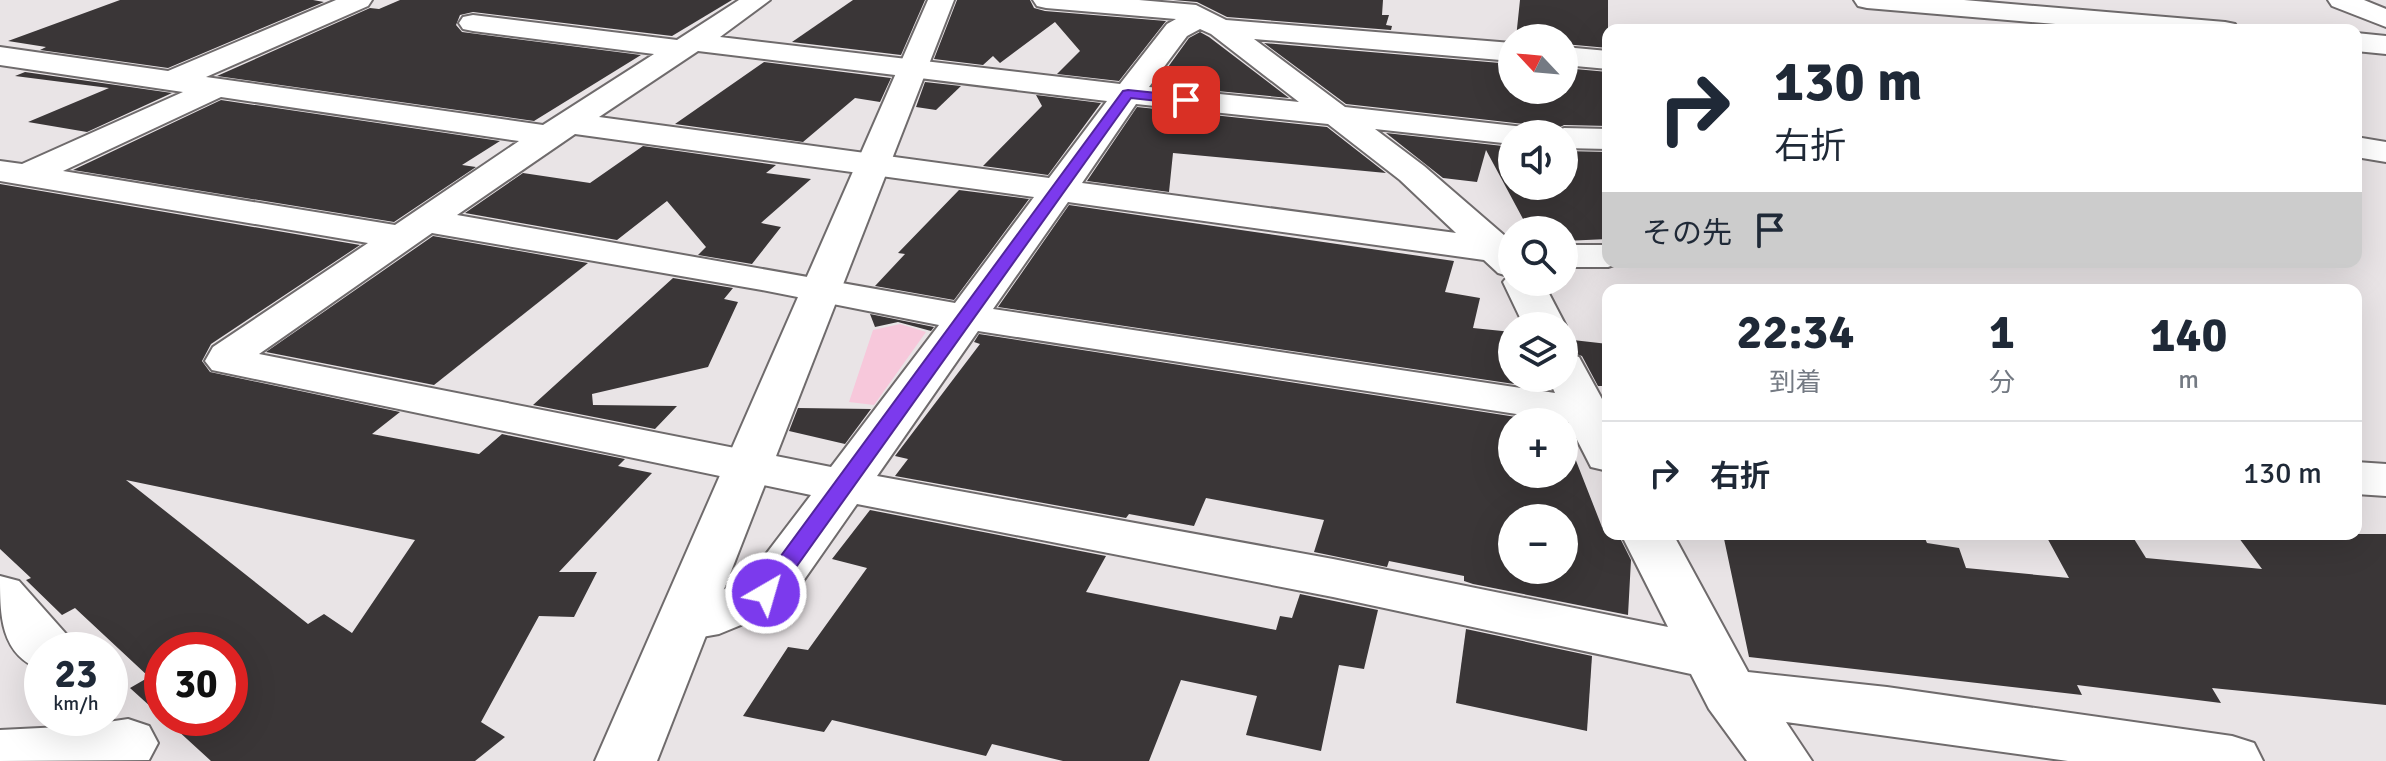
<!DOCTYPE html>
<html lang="ja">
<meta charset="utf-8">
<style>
:root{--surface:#fff;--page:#f6f6f7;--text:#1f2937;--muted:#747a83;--line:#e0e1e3}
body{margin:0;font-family:Signika,"Noto Sans JP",sans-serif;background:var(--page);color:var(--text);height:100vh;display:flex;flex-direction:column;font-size:30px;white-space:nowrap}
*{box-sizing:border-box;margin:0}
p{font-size:26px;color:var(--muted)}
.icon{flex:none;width:44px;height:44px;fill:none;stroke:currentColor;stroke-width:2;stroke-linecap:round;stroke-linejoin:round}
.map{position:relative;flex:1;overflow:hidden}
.panel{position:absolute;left:1602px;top:284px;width:760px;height:256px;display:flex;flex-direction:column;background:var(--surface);border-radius:16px;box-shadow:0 8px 32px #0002}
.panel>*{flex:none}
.hud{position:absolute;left:1602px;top:24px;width:760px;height:244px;border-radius:16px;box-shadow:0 8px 32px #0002;background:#fff;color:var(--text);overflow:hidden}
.needle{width:52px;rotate:296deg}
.controls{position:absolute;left:1498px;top:24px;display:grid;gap:16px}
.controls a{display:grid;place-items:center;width:80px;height:80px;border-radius:50%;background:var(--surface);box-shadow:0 8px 32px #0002;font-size:40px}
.speed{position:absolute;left:24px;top:632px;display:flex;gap:16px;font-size:40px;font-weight:700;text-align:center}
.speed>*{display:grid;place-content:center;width:104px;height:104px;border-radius:50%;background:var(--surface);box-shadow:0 8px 32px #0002;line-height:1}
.speed small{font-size:20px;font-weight:400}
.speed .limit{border:12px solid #d22;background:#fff;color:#111}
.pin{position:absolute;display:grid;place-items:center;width:68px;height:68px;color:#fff;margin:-34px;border-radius:16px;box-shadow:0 4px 12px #0006}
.me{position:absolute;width:88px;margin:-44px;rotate:38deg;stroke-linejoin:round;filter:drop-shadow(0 0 6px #0008)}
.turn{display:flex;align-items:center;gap:28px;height:168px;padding:0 40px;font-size:36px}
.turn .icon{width:104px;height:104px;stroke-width:2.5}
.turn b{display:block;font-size:56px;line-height:68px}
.then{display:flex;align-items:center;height:76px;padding:0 40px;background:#0003;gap:16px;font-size:30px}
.eta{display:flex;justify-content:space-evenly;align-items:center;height:136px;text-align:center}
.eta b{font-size:48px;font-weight:700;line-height:56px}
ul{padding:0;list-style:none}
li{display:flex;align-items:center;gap:24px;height:104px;padding:0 40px;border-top:2px solid var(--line)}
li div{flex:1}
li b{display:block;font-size:30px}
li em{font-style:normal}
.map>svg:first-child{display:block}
</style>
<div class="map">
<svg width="2386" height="761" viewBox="0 0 2386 761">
<rect width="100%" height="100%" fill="#e9e4e6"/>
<polygon fill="#f7c8db" points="900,324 926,332 874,405 849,402 873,330"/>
<g fill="#3a3637" fill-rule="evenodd">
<polygon points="120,0 313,0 324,2 168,68 40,50 46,47 8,41"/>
<polygon points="400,0 732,0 672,36 473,12 460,15 456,25 462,32 641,55 534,121 217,76 370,8 379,9"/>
<polygon points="853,0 925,0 901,55 792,42"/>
<polygon points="957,0 1030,0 1034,8 1045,11 1166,21 1119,81 1057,74 1080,51 1055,22 1000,63 993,56 983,65 934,59"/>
<polygon points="1173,0 1383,0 1382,15 1389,15 1386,25 1392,26 1391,30 1227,17 1197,2"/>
<polygon points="1520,0 1608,0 1608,48 1564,44 1564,38 1516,38"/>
<polygon points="1200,32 1209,37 1289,98 1155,85 1189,38"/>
<polygon points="1264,43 1512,64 1512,90 1564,90 1564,68 1608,72 1608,126 1564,125 1547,134 1531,134 1524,124 1346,104"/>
<polygon points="764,62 891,78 880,102 855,98 803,142 675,124"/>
<polygon points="25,72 172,93 87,132 28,122 109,88 15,76"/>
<polygon points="925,82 961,86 936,110 916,107"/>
<polygon points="1036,95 1101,103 1048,175 983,166 1042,106"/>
<polygon points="221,100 500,141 462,165 476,167 394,222 73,170"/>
<polygon points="1137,107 1327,127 1386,173 1173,153 1169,192 1087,181"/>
<polygon points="1386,133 1512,147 1512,186 1564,186 1564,151 1608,152 1608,239 1564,241 1564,230 1529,230 1486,150 1477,182 1443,178"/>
<polygon points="643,146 776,165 766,173 811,179 761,223 781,227 752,264 698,255 706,247 667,201 617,240 465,213 523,173 590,183"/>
<path d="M0,184l360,61 -149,99 -9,17 8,11 190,40 -28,22 107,20 23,-20 123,25 -7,7 34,7 -93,99h38l-23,45 -35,-1 -58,106 24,15 -30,24h-264l-47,-43h66v-68h-68v67l-32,-29 19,-11 -74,-69 -13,7 -36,-35 5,-2 -31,-29zM126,480l289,60 -63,93 -28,-19 -16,10z"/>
<polygon points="959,190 1029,199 954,300 875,286 905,254 898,253"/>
<polygon points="1069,205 1454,261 1445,292 1480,298 1473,328 1512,332 1512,378 1545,378 1547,389 998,307"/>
<polygon points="433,236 588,263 434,385 266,352"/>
<polygon points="673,278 733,288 724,299 738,302 708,367 592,394 593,405 677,406 655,429 533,405"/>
<polygon points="870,314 934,327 931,331 898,322 875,327"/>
<path d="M979,334l569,88h-36v52h52v-44l38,97 6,1v6h10l13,26 -3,55 -155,-31 -9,-3v-5l-75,-15 -2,6 -73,-15 10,-32 -118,-22 -12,28 -65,-12 -3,4 -231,-42 13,-17 -13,-3 85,-112 -6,-2zM1512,518h52v52h-52z"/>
<polygon points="1564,339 1608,344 1608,386 1598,386 1582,356 1564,350"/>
<polygon points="798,408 871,409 845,444 789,431"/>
<polygon points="870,510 1106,556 1086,592 1276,630 1280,616 1292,618 1300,594 1378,610 1364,669 1339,665 1321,751 1246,735 1257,696 1181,680 1149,761 1063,761 992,744 986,756 832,720 824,732 743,716 788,647 808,650 867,568 832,559"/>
<polygon points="1723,534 1923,534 1927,543 1959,548 1966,568 2069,578 2045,534 2131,534 2146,558 2262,569 2236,534 2386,534 2386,705 2212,688 2221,703 2077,685 2082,695 1749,657"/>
<polygon points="1466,629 1592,656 1587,731 1456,703"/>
</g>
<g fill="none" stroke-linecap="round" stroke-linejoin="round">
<defs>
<g id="street">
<path d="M336,0h36l-4,6 -162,71 337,48 111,-71 -181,-23 -10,-2 -4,-6 4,-6 10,-2 204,25 62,-40h31l-50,37 400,47 47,-60 9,-5 -130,-11 -9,-2 -4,-6h106l57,5 30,15 286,23v18l-258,-22 91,68 179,20 4,7h-16v10l-137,-15 49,37 88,76v40h31l23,44 -2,3 -40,-3 -21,-44 5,-6 -10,-3 -14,-13 -416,-58 -75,107 562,84 -7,-15h16v-25l15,4 23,42h6v72l-17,-4 -23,-45 -590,-91 -101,145 456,83 335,68 -47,-93h52l75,138 139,15 345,49 22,7 9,18h-195l-282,-39 26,39h-65l-38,-52 -18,-35 -358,-77 -476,-93 -72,103 -66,27 -34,6 -19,-6 -8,-14 8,-14 43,-10 38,-17 64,-84 -599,-125 -7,-9 8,-14 155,-104 -368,-62v-20l22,3 161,-72 -183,-27v-18l168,24zM1200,29l11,5 88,68 -150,-15 38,-51zM698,51l409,50 -58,77 -450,-61zM221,97l298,44 -124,84 -332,-54zM1136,104l192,20 72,56 56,53 -374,-50zM575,134l459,63 -79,106 -498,-88zM432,233l330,57 177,35 -108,142 -572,-113z"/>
<polygon points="1854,0 1964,0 2225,22 2235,24 2239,30 2126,30 1867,8 1858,6"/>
<polygon points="2328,0 2364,0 2386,9 2386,27 2332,6"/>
<polygon points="2356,33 2386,36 2386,54 2356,51"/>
<polygon points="1564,47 1608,51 1608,69 1564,65"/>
<polygon points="1564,128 1608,129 1608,149 1564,148 1564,134 1550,134"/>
<polygon points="2356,137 2386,142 2386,162 2356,157"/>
<polygon points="1564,245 1608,245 1608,262 1623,262 1608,267 1564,267"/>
<polygon points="2356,462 2386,464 2386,496 2356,494"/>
<path d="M0,576l19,5 48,54 8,15h-33v20c-42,-15 -42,-55 -42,-94z"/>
<polygon points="128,719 149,726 158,743 149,760 0,761 0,730 81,726"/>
</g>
<polygon id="secondary" points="928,0 954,0 657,761 595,761"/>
</defs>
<use href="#street" stroke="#6f6b6c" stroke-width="4"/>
<use href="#secondary" stroke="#6f6b6c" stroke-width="4"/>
<use href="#street" fill="#fff" fill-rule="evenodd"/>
<use href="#secondary" fill="#fff" fill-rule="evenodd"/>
</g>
<polygon fill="#7c3aed" stroke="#51269a" stroke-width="2" points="1128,90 1186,96 1192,100 1186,104 1131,98 774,598 758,598 755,593 758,587 1123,91"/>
</svg>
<div class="controls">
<a><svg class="needle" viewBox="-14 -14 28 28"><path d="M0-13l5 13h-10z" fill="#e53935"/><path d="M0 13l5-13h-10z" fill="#747a83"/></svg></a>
<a><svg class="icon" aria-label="sound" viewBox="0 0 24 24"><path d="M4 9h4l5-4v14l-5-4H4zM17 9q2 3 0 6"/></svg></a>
<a><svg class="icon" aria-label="search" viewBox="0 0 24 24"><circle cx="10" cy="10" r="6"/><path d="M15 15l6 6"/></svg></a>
<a><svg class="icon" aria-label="layers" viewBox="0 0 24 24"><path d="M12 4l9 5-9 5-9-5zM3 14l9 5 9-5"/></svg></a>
<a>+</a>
<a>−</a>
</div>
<div class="speed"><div>23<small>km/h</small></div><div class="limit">30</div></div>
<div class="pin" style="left:1186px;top:100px;background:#d93025"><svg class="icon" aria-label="arrive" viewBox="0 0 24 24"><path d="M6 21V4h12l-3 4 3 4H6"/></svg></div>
<svg class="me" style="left:766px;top:593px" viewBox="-20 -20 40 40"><circle r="17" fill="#7c3aed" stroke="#fff" stroke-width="3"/><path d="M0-11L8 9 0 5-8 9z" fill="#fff"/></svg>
<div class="hud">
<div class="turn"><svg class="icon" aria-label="right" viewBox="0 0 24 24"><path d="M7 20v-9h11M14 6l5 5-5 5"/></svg><div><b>130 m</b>右折</div></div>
<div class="then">その先<svg class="icon" aria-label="arrive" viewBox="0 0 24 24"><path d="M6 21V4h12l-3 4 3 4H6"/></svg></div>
</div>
<section class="panel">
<div class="eta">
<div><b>22:34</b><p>到着</p></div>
<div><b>1</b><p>分</p></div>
<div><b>140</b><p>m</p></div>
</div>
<ul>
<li><svg class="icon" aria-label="right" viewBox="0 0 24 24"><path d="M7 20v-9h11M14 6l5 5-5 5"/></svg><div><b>右折</b></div><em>130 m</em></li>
</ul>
</section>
</div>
